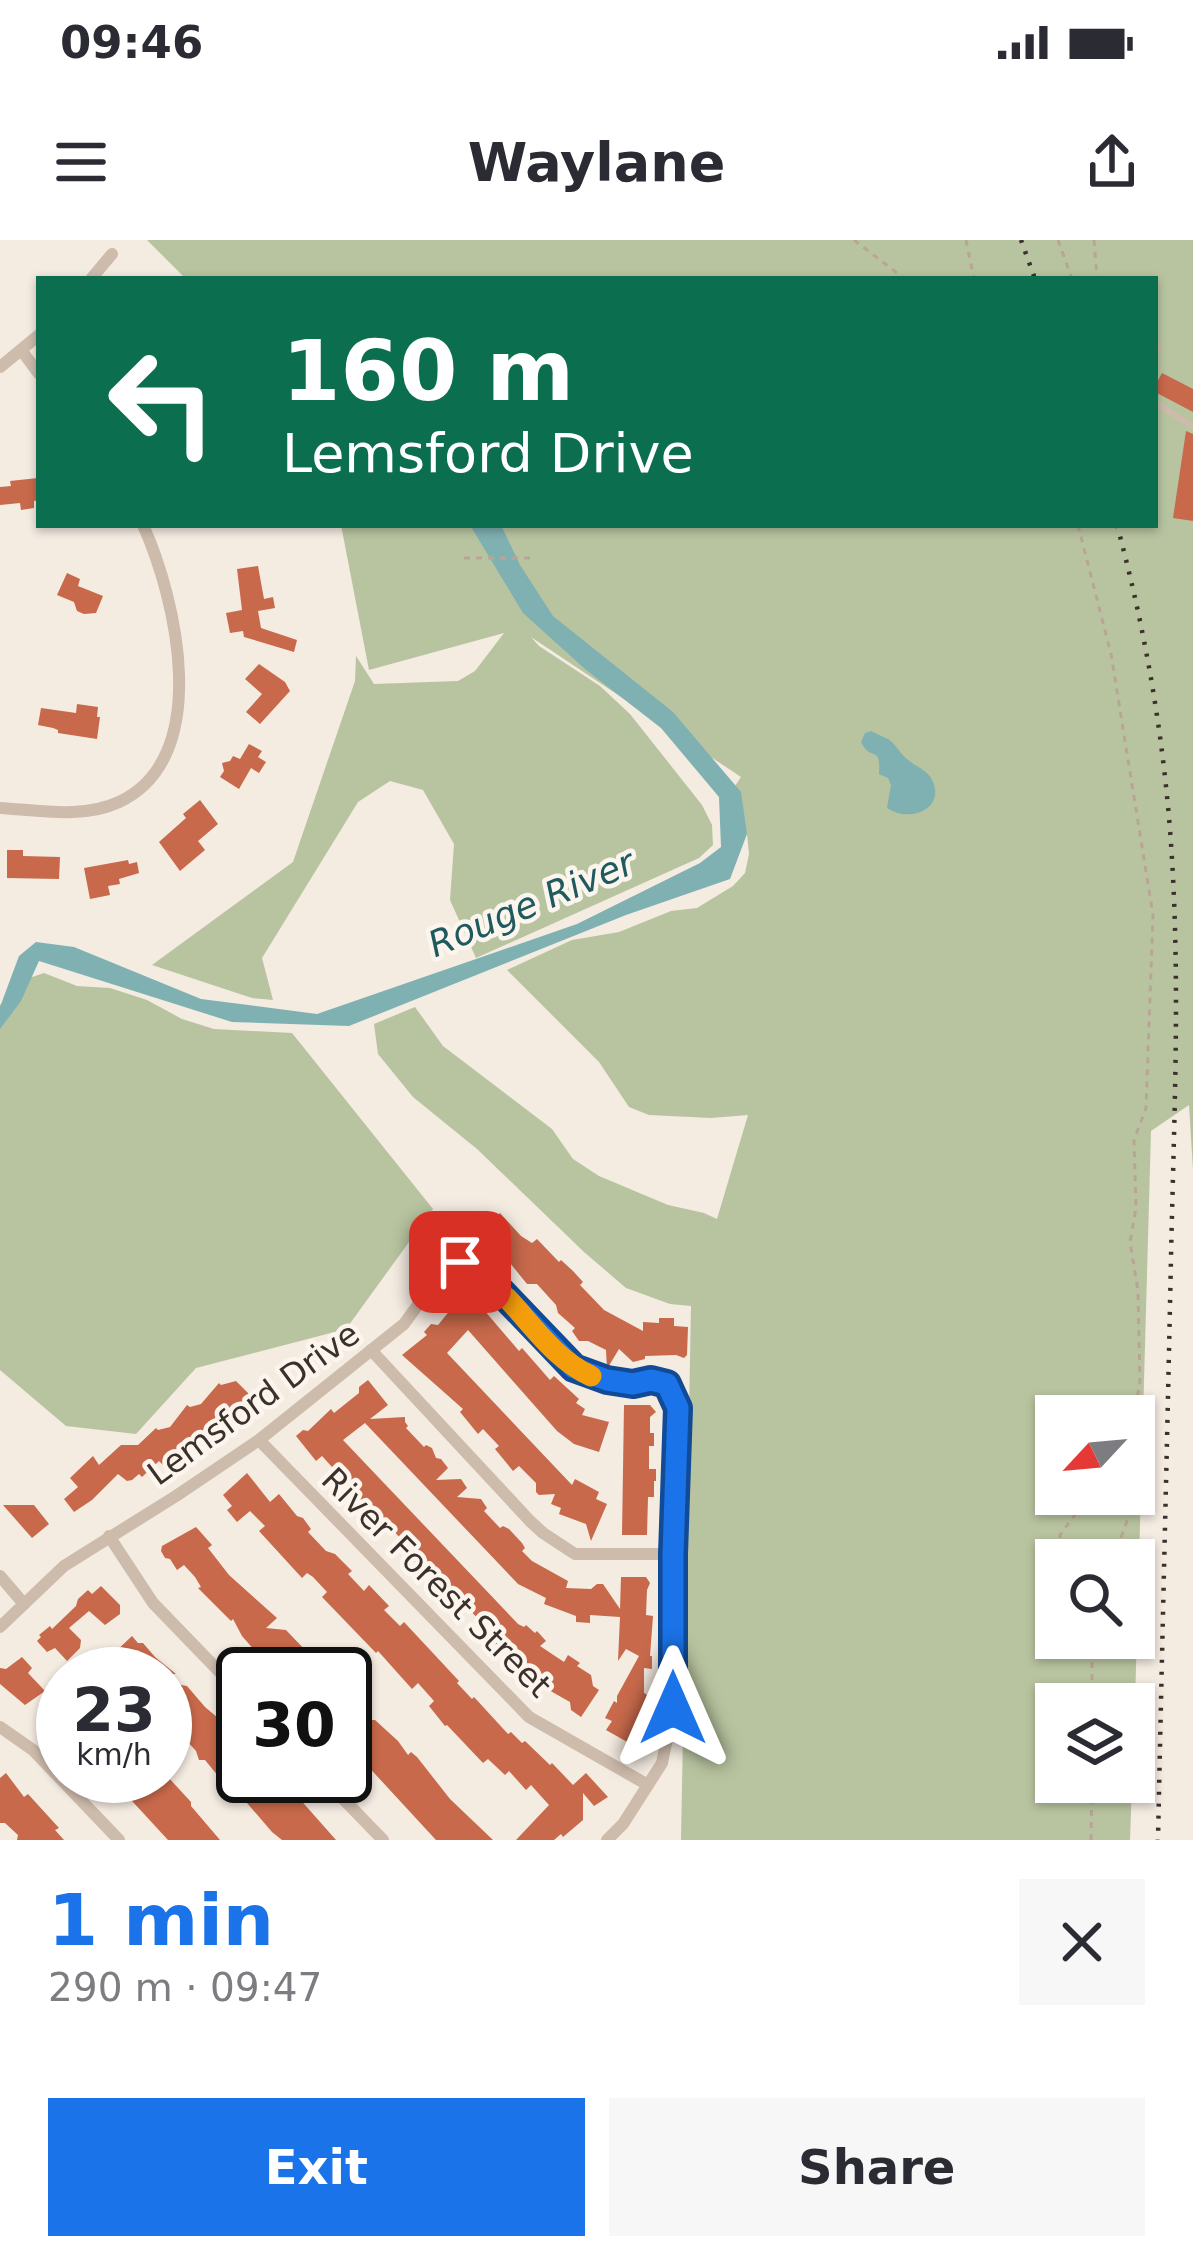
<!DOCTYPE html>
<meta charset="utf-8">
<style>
:root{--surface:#fff;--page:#f7f7f7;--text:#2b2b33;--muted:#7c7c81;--accent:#1a73e8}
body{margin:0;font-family:"DejaVu Sans",sans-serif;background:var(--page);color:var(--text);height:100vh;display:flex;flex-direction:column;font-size:45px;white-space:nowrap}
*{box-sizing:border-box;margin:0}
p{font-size:39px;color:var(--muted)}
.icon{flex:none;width:66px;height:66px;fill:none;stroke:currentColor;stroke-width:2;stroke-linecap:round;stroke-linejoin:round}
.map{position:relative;height:1600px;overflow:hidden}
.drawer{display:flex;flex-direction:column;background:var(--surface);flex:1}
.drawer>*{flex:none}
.guide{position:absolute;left:36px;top:36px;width:1122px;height:252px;border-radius:0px;box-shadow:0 3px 9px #0004;background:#0b6e4f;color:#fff;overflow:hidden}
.needle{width:78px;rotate:244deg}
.fabs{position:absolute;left:1035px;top:1155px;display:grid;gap:24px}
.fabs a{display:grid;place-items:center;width:120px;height:120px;border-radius:0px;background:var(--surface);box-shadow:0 3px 9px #0004;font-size:60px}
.speed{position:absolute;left:36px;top:1407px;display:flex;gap:24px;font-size:60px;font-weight:700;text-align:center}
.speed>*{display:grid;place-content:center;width:156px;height:156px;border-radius:50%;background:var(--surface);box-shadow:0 3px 9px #0004;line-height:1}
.speed small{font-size:30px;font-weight:400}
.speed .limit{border:6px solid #111;border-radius:18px;background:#fff;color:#111}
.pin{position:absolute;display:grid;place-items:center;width:102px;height:102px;color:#fff;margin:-51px;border-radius:24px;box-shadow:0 6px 18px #0006}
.me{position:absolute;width:132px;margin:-66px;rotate:0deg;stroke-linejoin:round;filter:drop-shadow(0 0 9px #0008)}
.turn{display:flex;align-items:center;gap:42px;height:252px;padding:0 48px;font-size:54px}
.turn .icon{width:156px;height:156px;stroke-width:2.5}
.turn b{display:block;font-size:84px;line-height:102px}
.round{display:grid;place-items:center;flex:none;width:126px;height:126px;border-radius:0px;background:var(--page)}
.summary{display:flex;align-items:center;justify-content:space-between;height:204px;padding:0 48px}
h1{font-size:72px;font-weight:700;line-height:90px;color:var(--accent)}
.action{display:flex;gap:24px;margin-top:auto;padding:24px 48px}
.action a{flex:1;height:138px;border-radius:0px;background:var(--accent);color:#fff;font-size:48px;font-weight:700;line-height:138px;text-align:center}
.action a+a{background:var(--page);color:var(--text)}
.status{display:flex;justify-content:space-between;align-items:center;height:84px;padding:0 60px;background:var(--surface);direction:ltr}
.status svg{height:33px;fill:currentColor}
header{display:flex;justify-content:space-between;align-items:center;height:156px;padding:0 48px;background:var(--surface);font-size:54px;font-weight:700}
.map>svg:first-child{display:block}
</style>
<div class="status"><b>09:46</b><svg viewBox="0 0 49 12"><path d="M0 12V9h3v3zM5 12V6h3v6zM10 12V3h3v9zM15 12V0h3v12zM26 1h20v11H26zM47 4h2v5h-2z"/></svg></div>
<header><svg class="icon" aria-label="menu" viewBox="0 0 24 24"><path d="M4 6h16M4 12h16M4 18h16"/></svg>Waylane<svg class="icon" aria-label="share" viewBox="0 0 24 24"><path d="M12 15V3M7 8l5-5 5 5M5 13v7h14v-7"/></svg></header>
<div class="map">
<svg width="1193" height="1600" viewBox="0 0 1193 1600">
<rect width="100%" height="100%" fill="#f4ebe1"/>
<g fill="#b8c4a0" fill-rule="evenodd">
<path d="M147,0h1046v930l-4,-65 -38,26 -17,608v-35h-78v78h76l-2,58h-449l10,-534 -21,-2 -44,-16 -42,-36 -107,-103 -64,-52 -35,-43 -4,-30 41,-17 28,39 109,83 21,30 26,17 69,29 36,8 13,6 31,-104 -37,3 -62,-3 -20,-8 -30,-45 -92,-92 65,-30 47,-8 52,-21 26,-3 36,-22 12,-13 4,-19 -2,-20 -20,-36 14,-21 -210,-140 8,9 61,40 30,28 72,91 10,20 1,20 -14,13 -223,100 -26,-58 4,-56 -31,-54 -33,-9 -32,21 -96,156 11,42 -21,-2 -100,-33 141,-103 62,-181 1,-25 18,28 84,-3 17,-10 29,-38 -135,37 -28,-145h814v-246h-969zM1056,1176h78v78h-78zM1056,1320h78v78h-78z"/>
<polygon points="44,733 77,746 110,748 147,760 182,779 214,789 292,793 433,969 346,1089 196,1128 136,1194 66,1186 0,1130 0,765 29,738"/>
</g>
<g fill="#7fb0b2">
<polygon points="470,285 501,285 520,325 553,376 673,472 741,552 747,594 730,639 626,675 349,786 232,782 39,721 21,761 0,789 0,767 19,716 36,702 74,707 201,759 317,774 577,684 700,623 721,607 719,557 661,488 585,429 523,373"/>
<path d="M871,491c5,3 11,5 17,8 8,5 12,15 20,21 7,6 17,9 23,18 17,30 -21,46 -44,30l4,-23 -3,-7 -9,-4c2,-31 -8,-11 -18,-32l4,-9z"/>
</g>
<g fill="#c8694b">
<polygon points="1162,133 1193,149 1193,172 1155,152 1155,146"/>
<polygon points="1186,191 1193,194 1193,281 1173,278"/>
<polygon points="38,238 39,260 34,261 34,268 21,270 20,263 0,265 0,247 11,246 10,241"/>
<polygon points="258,326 264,359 273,357 275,368 258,371 261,388 297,400 294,412 244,397 243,391 230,393 226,373 242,370 237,329"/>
<polygon points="67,333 80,339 78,346 103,356 96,373 84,374 77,371 74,362 57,355"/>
<polygon points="259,424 285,442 290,451 260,484 246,472 262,454 245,439"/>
<polygon points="77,464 98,467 97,477 100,477 97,499 58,493 58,490 53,488 38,485 41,468 76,473"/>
<polygon points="249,504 262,511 258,517 266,522 259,533 251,528 239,549 220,537 224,531 222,523 230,521 233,516 240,519"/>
<polygon points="200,560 218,584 198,601 205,610 180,631 159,602 186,578 183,574"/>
<polygon points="7,610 23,610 23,616 60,617 59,639 7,638"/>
<polygon points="128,620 129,624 137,622 139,633 119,639 120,644 108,646 110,655 90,659 84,628"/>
<polygon points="500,973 521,996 532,1003 537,999 559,1022 561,1020 573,1031 583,1042 580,1045 604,1070 643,1091 643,1082 659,1083 659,1078 674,1078 674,1086 688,1087 687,1115 684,1118 676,1115 645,1116 645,1119 633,1122 619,1109 607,1129 606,1110 588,1101 579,1101 572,1091 575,1088 558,1073 556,1065 537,1044 527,1044 510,1023 507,1025 488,1002 482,1001 477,995"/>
<polygon points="462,1047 487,1067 484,1070 519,1111 522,1108 550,1140 554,1136 579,1159 576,1163 585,1169 582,1175 609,1182 599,1212 574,1204 557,1191 468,1090 447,1113 572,1245 575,1239 599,1252 596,1259 607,1264 591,1301 586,1284 559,1274 561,1268 551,1264 555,1254 539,1255 536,1252 536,1243 519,1226 513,1231 495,1209 499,1206 483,1189 478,1194 460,1172 463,1169 402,1115 427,1095 424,1092 431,1084 438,1085 456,1063 454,1061 457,1054"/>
<polygon points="368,1140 388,1165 370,1179 405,1177 405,1182 408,1186 406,1188 424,1207 426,1205 432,1208 436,1218 441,1219 448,1228 436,1240 461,1239 467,1248 457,1257 481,1259 487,1268 484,1271 500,1288 503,1286 509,1289 522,1303 525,1308 522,1311 532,1321 568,1341 566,1348 591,1349 597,1344 603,1344 620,1369 621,1337 646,1337 650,1343 647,1350 646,1375 653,1376 650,1416 652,1416 652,1429 644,1428 644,1453 651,1457 636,1481 641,1484 636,1493 642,1496 636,1507 606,1490 612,1481 605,1478 614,1461 617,1463 617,1456 639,1416 626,1409 618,1421 620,1377 590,1375 590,1383 576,1382 576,1376 544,1364 546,1358 518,1344 365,1183 343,1200 518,1384 524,1387 526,1385 535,1393 537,1391 546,1401 540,1406 564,1422 568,1415 580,1423 577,1426 591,1435 593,1446 599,1450 581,1477 571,1470 570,1462 524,1436 518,1426 521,1423 504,1405 496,1404 488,1396 479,1386 482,1383 465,1365 462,1368 453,1361 442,1349 445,1347 441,1344 443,1342 426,1324 423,1327 419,1325 405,1314 401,1305 404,1302 387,1284 382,1286 370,1276 363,1268 365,1266 343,1244 342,1238 322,1216 316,1221 296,1196 303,1190 308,1191 331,1169 334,1173 359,1153 359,1147"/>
<polygon points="236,1141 257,1162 243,1172 240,1169 220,1190 211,1194 209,1191 188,1213 180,1217 178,1214 165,1227 159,1221 142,1237 139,1234 132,1240 127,1241 118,1234 92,1260 74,1272 64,1259 78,1247 70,1238 93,1216 99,1225 121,1205 138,1205 156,1188 158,1190 170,1187 187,1165 190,1167 201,1164 219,1143 221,1145"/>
<polygon points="624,1165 650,1165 656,1172 650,1177 650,1193 654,1193 654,1206 649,1206 649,1229 656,1229 656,1241 654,1241 654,1257 648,1257 647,1295 622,1295"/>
<polygon points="247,1233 270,1262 279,1254 297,1276 303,1278 311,1289 308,1292 326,1311 335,1314 352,1331 348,1334 364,1351 369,1345 389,1366 384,1370 400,1386 404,1382 459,1441 457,1443 472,1459 474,1457 508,1494 511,1492 522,1503 525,1501 550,1525 552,1523 573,1545 586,1533 608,1557 594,1566 583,1553 583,1580 563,1597 561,1594 554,1600 516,1600 549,1565 531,1545 526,1550 509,1531 505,1535 488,1519 483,1523 447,1485 445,1486 429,1466 434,1461 418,1443 412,1449 378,1411 376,1413 322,1357 327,1352 313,1337 307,1333 302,1338 259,1291 265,1286 250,1271 237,1282 227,1270 232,1266 223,1255"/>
<polygon points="3,1265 34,1265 49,1284 32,1298"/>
<polygon points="196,1287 212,1305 208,1308 229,1335 277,1378 266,1388 286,1390 328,1434 275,1434 242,1396 233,1379 231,1381 198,1348 201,1347 195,1337 184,1325 177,1330 170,1319 165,1318 161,1311 162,1306"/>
<polygon points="101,1346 120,1365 120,1374 105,1385 89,1371 69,1388 81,1400 80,1408 67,1421 55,1408 47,1412 37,1401 41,1397 39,1395 50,1386 52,1389 76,1366 78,1359 88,1350 92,1354"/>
<polygon points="132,1396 138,1403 143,1403 155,1417 176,1434 128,1434 112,1415"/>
<polygon points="22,1417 32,1428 28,1433 45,1451 25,1465 0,1444 0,1428 6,1429"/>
<polygon points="170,1443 187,1446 205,1467 243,1499 243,1536 274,1536 298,1557 336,1600 282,1600 272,1592 241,1556 236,1556 232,1551 232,1547 223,1538 219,1537 205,1520 199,1520 196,1511 165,1477 165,1448"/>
<polygon points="345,1452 370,1480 375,1480 398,1501 408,1515 411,1512 417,1517 450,1559 493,1600 436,1600 352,1509 345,1516"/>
<polygon points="6,1533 24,1557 28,1554 59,1588 55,1590 64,1600 17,1600 18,1595 5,1583 0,1583 0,1538"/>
<polygon points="109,1536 167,1536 191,1562 191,1566 220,1600 168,1600"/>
</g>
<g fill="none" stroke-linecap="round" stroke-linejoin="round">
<g stroke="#b9a596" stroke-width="3" stroke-dasharray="6 6" stroke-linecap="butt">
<polyline points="854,0 905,39"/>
<polyline points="966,0 974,39"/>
<polyline points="1058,0 1072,39"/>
<polyline points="1094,0 1097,39"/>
<polyline points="1078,285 1111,414 1153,675 1146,868 1134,900 1136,968 1130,1002 1138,1051 1140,1141 1134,1178"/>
<polyline points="464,318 533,318"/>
<polyline points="1060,1310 1060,1295 1090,1254"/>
<polyline points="1113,1320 1136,1256 1137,1174"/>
<polyline points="1092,1464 1092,1414 1095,1398"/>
<polyline points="1091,1600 1092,1542"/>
</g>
<g stroke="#cdbbac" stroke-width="6">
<polyline points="1155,112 1158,107"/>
<polyline points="1155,162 1193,187"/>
</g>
<g stroke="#cdbbac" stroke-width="12">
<polyline points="91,39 112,14"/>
<polyline points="22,111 39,134"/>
<polyline points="0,127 39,95"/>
<path d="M0,568c38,2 83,11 119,-6 95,-44 57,-204 24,-277"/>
<polyline points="371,1110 530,1281 543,1293 575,1314 673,1314"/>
<polyline points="259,1200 529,1477 648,1545"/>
<polyline points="109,1296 153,1363 243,1456"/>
<polyline points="0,1336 24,1364"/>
<path d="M0,1387l64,-61 112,-70 83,-56 145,-116 34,-47 22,-15 20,9c30,29 74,91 111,105 29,10 50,1 76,8l11,24 -5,146v155l-11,54 -39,61 -16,16"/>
<polyline points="0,1487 33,1510 119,1600"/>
<polyline points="321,1536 383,1600"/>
</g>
<g stroke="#3b302b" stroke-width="4.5" stroke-dasharray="3 9" stroke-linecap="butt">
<polyline points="1021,0 1035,39"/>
<path d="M1117,285c27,100 45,202 53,305 11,142 4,285 1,427 -4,195 -9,389 -13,583"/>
</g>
</g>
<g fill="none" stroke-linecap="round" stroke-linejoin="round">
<defs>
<polyline id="route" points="460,1022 480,1030 574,1128 607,1140 633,1144 651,1140 667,1144 678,1168 673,1314 673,1468"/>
</defs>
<use href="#route" stroke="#114b97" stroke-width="30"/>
<use href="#route" stroke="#1a73e8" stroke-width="21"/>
<path stroke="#f59e0b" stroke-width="21" d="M507,1058c26,28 49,62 84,78"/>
</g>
<g text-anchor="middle" stroke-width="9" stroke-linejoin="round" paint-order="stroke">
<g font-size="33" fill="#3b302b" stroke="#fbf5ee">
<text transform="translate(253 1163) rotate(-36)" y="12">Lemsford Drive</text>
<text transform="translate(437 1342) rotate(45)" y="12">River Forest Street</text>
</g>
<g font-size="36" font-style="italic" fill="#1f5a5e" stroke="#fbf5ee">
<text transform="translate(531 663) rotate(-23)" y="13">Rouge River</text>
</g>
</g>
</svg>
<div class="fabs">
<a><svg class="needle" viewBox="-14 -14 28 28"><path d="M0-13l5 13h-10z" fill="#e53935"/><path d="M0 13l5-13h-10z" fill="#7c7c81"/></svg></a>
<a><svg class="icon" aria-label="search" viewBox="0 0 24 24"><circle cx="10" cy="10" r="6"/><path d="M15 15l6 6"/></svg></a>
<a><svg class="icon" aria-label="layers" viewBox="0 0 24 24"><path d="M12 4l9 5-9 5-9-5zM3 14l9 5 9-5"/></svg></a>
</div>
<div class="speed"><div>23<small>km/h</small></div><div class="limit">30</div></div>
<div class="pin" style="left:460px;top:1022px;background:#d93025"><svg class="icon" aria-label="arrive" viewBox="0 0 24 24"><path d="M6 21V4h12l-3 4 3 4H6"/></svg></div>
<svg class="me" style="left:673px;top:1468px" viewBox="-20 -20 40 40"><path d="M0-17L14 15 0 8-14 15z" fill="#1a73e8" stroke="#fff" stroke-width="4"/></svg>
<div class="guide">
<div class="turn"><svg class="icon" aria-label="left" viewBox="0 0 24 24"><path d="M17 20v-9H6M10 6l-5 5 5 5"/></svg><div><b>160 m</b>Lemsford Drive</div></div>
</div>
</div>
<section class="drawer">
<div class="summary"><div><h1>1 min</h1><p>290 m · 09:47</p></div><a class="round"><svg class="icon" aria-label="close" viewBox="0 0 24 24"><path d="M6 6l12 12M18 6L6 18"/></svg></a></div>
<div class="action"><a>Exit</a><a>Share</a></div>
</section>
